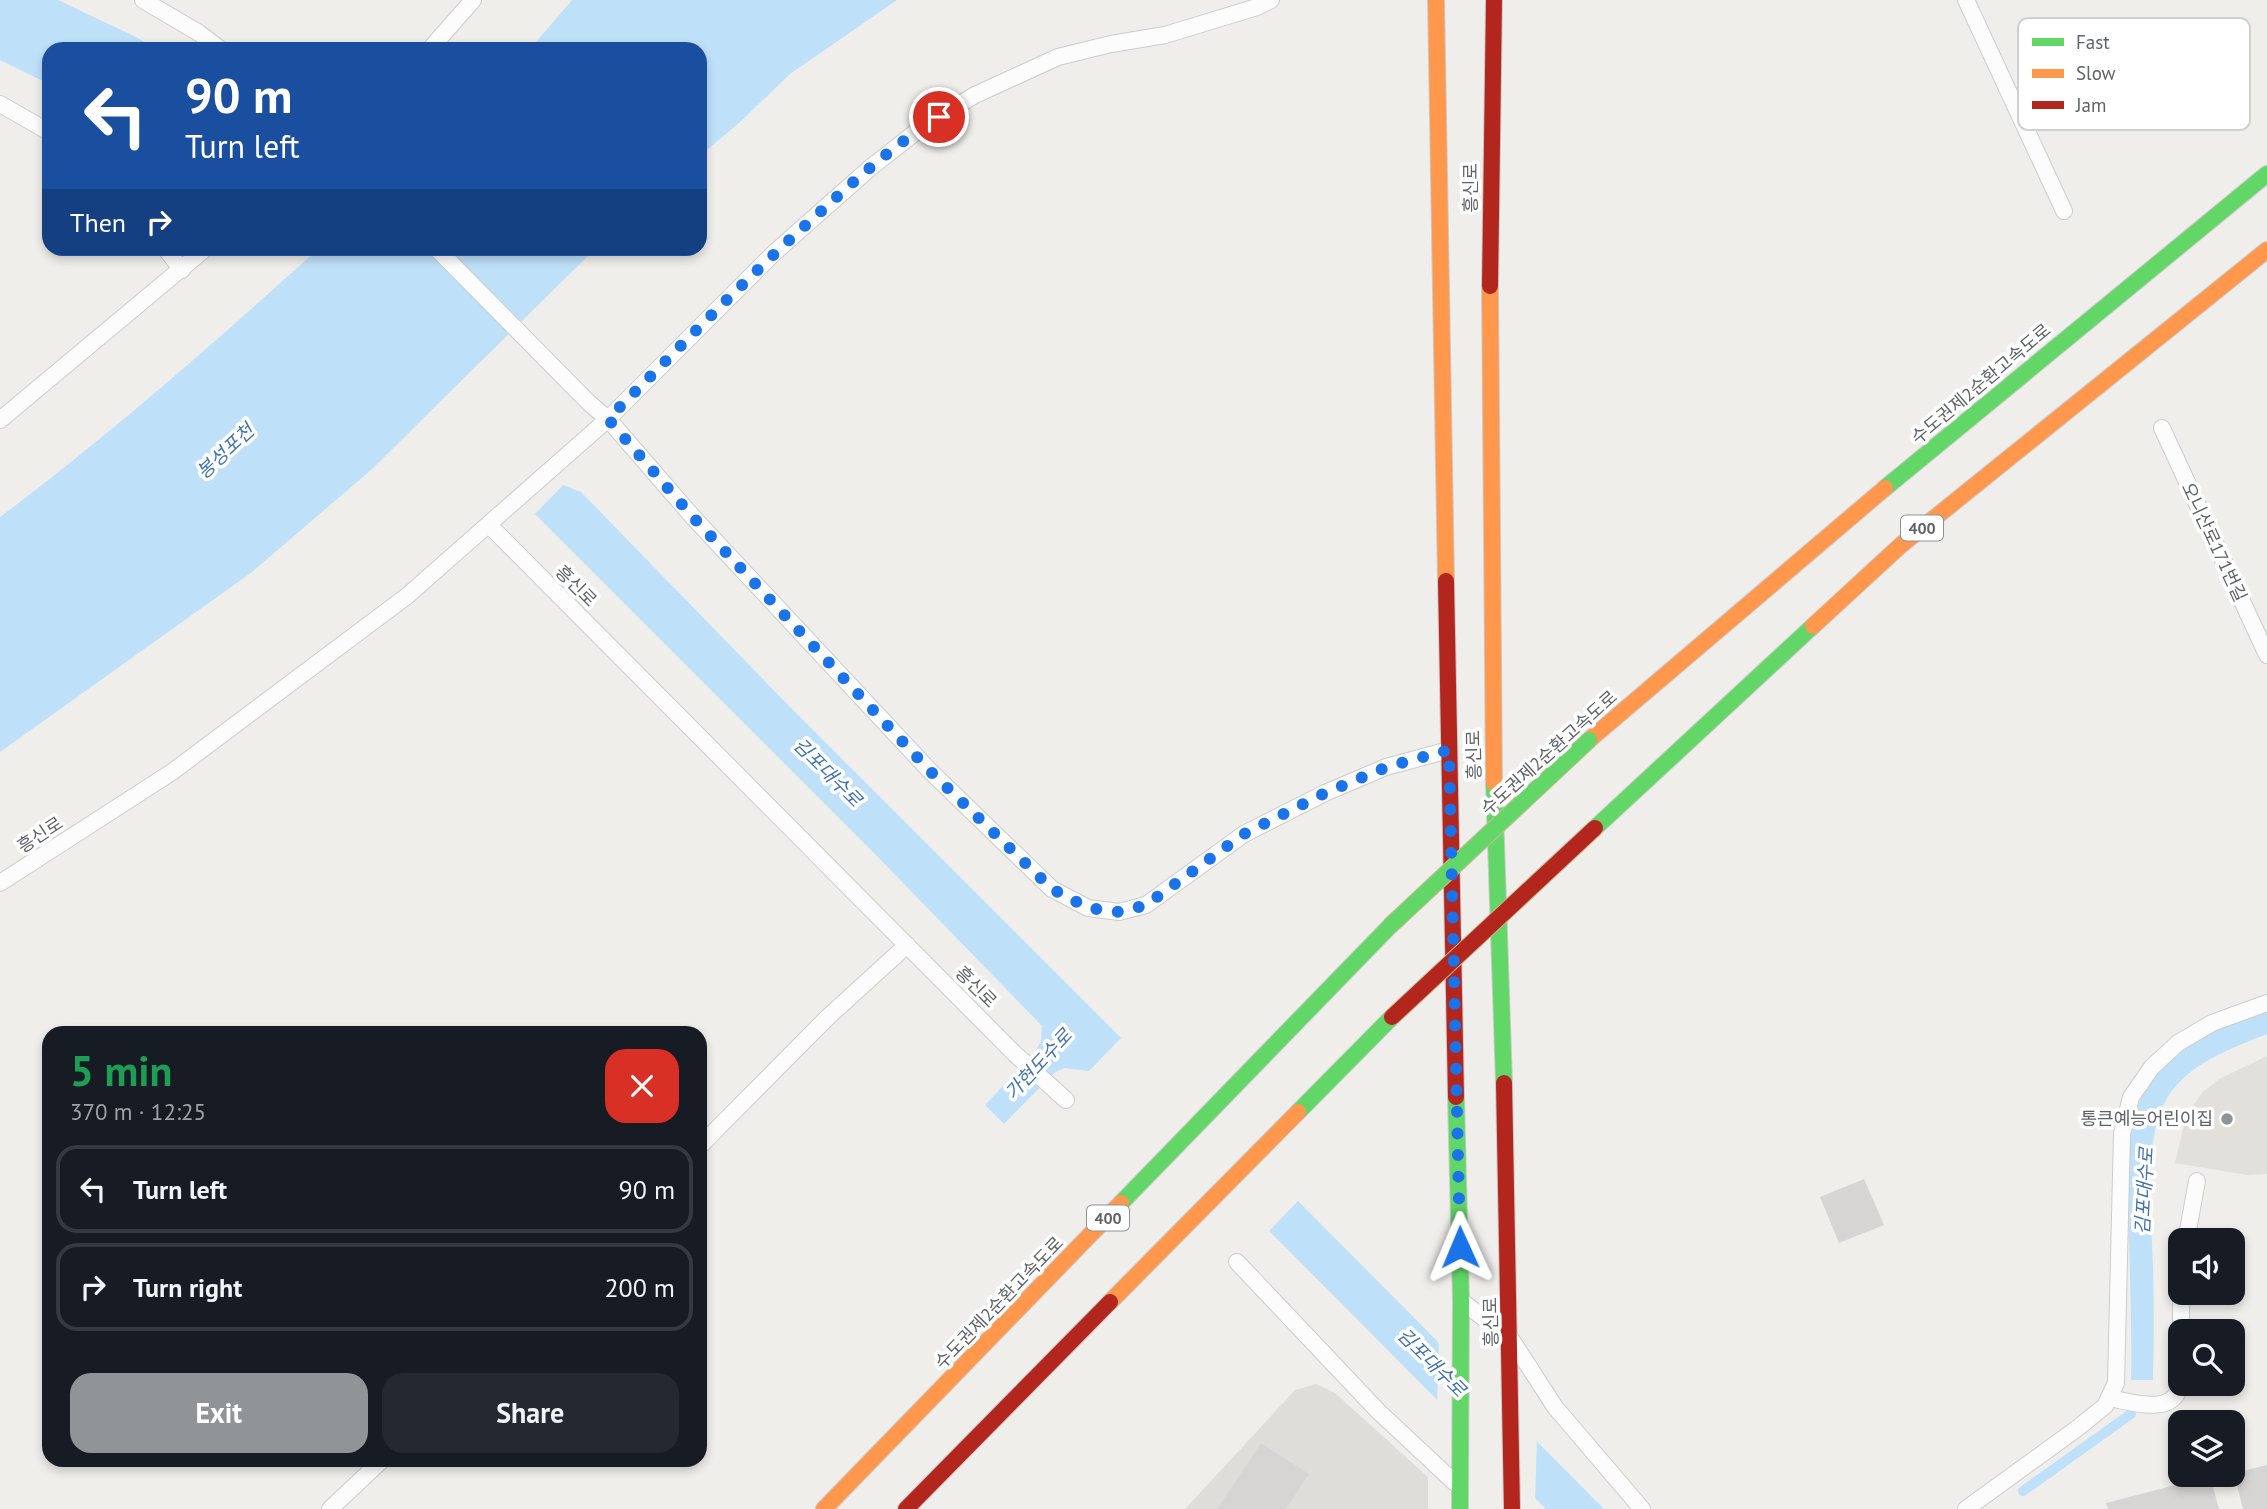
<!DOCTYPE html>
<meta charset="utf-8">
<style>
:root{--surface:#171b24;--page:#242831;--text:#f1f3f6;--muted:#9ea1a6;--line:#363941;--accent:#919496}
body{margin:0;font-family:"PT Sans","Noto Sans KR",sans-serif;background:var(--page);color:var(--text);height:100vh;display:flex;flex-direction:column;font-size:26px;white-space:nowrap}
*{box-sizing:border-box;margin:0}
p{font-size:23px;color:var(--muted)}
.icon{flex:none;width:38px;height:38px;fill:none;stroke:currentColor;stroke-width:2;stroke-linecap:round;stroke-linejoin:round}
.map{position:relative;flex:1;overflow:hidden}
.drawer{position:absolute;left:42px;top:1026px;width:665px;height:441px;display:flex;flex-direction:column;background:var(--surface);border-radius:21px;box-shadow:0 4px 10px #0003}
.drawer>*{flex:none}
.banner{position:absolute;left:42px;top:42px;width:665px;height:214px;border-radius:21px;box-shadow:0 4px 10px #0003;background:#1a4fa0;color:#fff;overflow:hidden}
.buttons{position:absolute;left:2168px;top:1228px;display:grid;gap:14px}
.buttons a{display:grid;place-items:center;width:77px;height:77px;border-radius:14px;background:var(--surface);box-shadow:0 4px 10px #0003;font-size:35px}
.pin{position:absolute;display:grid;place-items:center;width:60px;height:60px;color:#fff;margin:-30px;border:4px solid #fff;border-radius:50%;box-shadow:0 2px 7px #0007}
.me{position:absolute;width:77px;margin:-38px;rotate:359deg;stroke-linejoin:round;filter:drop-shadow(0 0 5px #0008)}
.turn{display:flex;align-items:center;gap:24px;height:147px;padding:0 28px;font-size:32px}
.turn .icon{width:91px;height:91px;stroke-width:2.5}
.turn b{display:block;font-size:49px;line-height:60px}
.then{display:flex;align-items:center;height:66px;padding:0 28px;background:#0003;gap:14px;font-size:26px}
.round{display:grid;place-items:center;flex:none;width:74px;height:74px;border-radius:21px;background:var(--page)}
.summary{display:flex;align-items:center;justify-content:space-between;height:119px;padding:0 28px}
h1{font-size:42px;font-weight:600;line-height:52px;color:#1e9e55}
.primary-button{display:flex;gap:14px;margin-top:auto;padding:14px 28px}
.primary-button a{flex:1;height:80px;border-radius:21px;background:var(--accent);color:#fff;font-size:28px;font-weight:600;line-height:80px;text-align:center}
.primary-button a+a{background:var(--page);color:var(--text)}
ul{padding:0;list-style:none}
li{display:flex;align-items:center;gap:21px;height:88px;margin:0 14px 10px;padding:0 14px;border:4px solid var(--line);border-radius:21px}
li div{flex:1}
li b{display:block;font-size:26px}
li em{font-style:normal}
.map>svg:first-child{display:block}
</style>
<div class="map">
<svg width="2267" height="1509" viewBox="0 0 2267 1509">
<rect width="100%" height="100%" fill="#efeeea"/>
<polygon fill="#dfddda" points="1316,1384 1335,1393 1428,1477 1428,1509 1185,1509 1295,1390"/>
<polygon fill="#e2e0da" points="2267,1056 2267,1174 2247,1175 2175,1163 2183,1129 2190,1109 2203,1092 2219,1079"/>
<g fill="#bfe0f9">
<polygon points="0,0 58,0 138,38 155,49 49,49 49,84 0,60"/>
<polygon points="572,0 897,0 790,74 740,122 700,156 700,49 530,49"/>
<path d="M318,249h277l-224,221 -119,102 -252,180v-235c111,-83 215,-175 318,-268z"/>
<polygon points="563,485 581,492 788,705 1121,1038 1089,1071 1064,1068 1054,1073 1004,1124 985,1105 1035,1052 1041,1041 1042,1026 872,851 535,514"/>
<path d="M2267,1010v24c-35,14 -77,29 -98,61 -28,43 -17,123 -16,173 1,37 1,75 0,112h-22c1,-49 -1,-97 -2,-145 -1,-42 -5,-88 9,-129 7,-20 25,-41 42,-54 26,-21 57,-31 87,-42z"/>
<polygon points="1298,1201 1604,1509 1546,1509 1269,1231"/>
</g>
<polygon fill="#efeeea" points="1439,1338 1537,1436 1535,1503 1437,1404"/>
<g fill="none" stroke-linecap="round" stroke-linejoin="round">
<polyline stroke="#bfe0f9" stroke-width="10" points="2023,1491 2131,1414"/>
</g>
<g fill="#d6d5d3">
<polygon points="1864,1179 1884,1225 1839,1243 1820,1197"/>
<polygon points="1261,1443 1309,1474 1286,1509 1217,1509"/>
<polygon points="2267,1465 2267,1509 2243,1509 2234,1473"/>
<polygon points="2210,1476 2219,1509 2108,1509 2106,1503"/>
</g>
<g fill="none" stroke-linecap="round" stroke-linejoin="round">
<defs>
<g id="lane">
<polyline points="143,0 199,33 220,49"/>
<polyline points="1966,0 2064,211"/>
<polyline points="430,49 473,0"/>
<polyline points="0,104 49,132"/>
<polyline points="165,248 182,270"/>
<polyline points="436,248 589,403 608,419 692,516 930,771 1052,889 1088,908 1119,912 1146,905 1244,834 1325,793 1386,767 1449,750"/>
<polyline points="0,420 206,248"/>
<polyline points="2162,428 2267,655"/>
<polyline points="489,525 1015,1054 1066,1100"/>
<polyline points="0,883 172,772 407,596 608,419 774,253 870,168 921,128 975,95 1058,57 1111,44 1165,35 1257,7 1271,0"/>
<polyline points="700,1146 827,1018 907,945"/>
<polyline points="2186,1241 2197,1181"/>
<polyline points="1237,1262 1378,1411 1455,1483"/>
<polyline points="2181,1293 2181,1332"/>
<polyline points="1464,1303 1511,1339 1555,1407 1642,1509"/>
<path d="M2109,1398c22,4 66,19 71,-14"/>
<polyline points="330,1509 382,1460"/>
<polyline points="1966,1509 2075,1430 2105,1406 2116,1383 2122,1134 2131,1097 2152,1067 2178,1043 2212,1023 2267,1003"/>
</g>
<g id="fast">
<polyline points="1885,488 2267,174"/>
<polyline points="1494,783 1504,1083"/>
<polyline points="1595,828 1813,626"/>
<polyline points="1456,1097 1461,1301 1460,1509"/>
<polyline points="1298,1112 1392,1017"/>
<polyline points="1121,1203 1390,926"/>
</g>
<g id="slow">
<polyline points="1436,0 1446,581"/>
<polyline points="1490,286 1494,783"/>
<polyline points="1813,626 1901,545 2267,250"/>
<polyline points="1589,740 1885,488"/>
<polyline points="1110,1302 1298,1112"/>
<polyline points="824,1509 1121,1203"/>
</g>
<g id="jam">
<polyline points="1490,286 1494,0"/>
<polyline points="1446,581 1456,1097"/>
<polyline points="1504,1083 1512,1509"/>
<polyline points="906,1509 1110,1302"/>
</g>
</defs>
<use href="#lane" stroke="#cbcccc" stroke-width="18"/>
<use href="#fast" stroke="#cacacb" stroke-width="18"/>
<use href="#slow" stroke="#cacacb" stroke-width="18"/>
<use href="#jam" stroke="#cacacb" stroke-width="18"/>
<use href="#lane" stroke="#fdfcfc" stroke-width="16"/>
<use href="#fast" stroke="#63d668" stroke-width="16"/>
<use href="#slow" stroke="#ff974d" stroke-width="16"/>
<use href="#jam" stroke="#b3261e" stroke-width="16"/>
<defs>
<polyline id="fast-bridge" points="1390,926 1589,740"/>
<polyline id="jam-bridge" points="1392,1017 1595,828"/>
</defs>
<use href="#fast-bridge" stroke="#c8b996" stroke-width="18" stroke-linecap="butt"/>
<use href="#jam-bridge" stroke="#c8b996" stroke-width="18" stroke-linecap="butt"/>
<use href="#fast-bridge" stroke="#63d668" stroke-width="16"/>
<use href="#jam-bridge" stroke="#b3261e" stroke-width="16"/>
</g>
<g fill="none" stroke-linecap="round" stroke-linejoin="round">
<path stroke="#1a73e8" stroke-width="12" stroke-dasharray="0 21.6" d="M939,117c-44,27 -83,62 -121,97 -73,65 -141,136 -210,205l84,97 238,255 122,118 36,19 31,4 27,-7 98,-71 81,-41 62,-26 62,-17 11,497"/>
</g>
<circle fill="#919496" stroke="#fff" stroke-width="2.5" cx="2227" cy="1119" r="7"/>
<g text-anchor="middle" stroke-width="7" stroke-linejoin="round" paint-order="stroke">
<g fill="#fff" stroke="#8f9295" stroke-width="2">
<rect x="1901" y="515.5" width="42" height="25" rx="5"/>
<rect x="1087" y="1205.5" width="42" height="25" rx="5"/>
</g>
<g font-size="16" font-weight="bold" fill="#5f6368">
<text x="1922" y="534">400</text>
<text x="1108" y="1224">400</text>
</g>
<g font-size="18" fill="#5f6368" stroke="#fff">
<text transform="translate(1471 188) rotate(-90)" y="6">흥신로</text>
<text transform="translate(1981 384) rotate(-40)" y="6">수도권제2순환고속도로</text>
<text transform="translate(2214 542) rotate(65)" y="6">오니산로171번길</text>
<text transform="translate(576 586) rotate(45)" y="6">흥신로</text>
<text transform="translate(1549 753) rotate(-42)" y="6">수도권제2순환고속도로</text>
<text transform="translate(1474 755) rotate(-91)" y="6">흥신로</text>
<text transform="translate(40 835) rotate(-33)" y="6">흥신로</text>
<text transform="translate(976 987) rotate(45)" y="6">흥신로</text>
<text transform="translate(999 1303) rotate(-46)" y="6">수도권제2순환고속도로</text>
<text transform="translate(1491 1322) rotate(-91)" y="6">흥신로</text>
</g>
<g font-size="18" fill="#5f6368" stroke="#fff" text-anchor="end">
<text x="2213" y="1125">통큰예능어린이집</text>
</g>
<g font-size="19" font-style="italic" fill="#4174aa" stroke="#fff">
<text transform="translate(225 451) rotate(-43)" y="7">봉성포천</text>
<text transform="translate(828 772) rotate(45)" y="7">김포대수로</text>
<text transform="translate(1038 1064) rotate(-47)" y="7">가현도수로</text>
<text transform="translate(2144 1191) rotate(-87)" y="7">김포대수로</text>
<text transform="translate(1432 1362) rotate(45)" y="7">김포대수로</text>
</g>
</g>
<rect x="2018" y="18" width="232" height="112" rx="10" fill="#fff" stroke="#cfd0d2" stroke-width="2"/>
<rect x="2032" y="38" width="32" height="8" fill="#63d668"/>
<rect x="2032" y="69" width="32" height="9" fill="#ff974d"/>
<rect x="2032" y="101" width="32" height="8" fill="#b3261e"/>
<g font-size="19" fill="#5f6368">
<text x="2076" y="49">Fast</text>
<text x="2076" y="80">Slow</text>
<text x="2076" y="112">Jam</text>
</g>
</svg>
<div class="buttons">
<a><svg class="icon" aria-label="sound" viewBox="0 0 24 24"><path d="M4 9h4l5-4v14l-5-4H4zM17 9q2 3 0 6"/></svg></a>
<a><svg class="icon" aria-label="search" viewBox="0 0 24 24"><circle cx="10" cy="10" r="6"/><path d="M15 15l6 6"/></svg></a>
<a><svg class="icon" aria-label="layers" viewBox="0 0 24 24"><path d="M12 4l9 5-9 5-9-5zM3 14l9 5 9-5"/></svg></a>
</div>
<div class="pin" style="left:939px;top:117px;background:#d93025"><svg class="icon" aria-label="arrive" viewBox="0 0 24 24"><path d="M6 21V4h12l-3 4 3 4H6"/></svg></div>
<svg class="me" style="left:1460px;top:1247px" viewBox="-20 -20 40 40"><path d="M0-17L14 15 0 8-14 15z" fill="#1a73e8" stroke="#fff" stroke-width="4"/></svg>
<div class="banner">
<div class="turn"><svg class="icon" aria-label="left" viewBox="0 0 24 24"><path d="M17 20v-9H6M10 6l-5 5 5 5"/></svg><div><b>90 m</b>Turn left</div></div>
<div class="then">Then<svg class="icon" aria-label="right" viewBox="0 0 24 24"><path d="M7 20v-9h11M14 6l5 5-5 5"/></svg></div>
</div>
<section class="drawer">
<div class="summary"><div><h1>5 min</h1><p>370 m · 12:25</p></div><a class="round" style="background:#d93025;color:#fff"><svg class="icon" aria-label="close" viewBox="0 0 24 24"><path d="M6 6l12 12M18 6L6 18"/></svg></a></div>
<ul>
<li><svg class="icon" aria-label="left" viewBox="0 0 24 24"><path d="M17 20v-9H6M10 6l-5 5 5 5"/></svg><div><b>Turn left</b></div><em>90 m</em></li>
<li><svg class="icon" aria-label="right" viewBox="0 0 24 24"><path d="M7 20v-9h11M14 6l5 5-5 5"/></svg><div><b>Turn right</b></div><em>200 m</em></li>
</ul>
<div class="primary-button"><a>Exit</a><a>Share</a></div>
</section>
</div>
